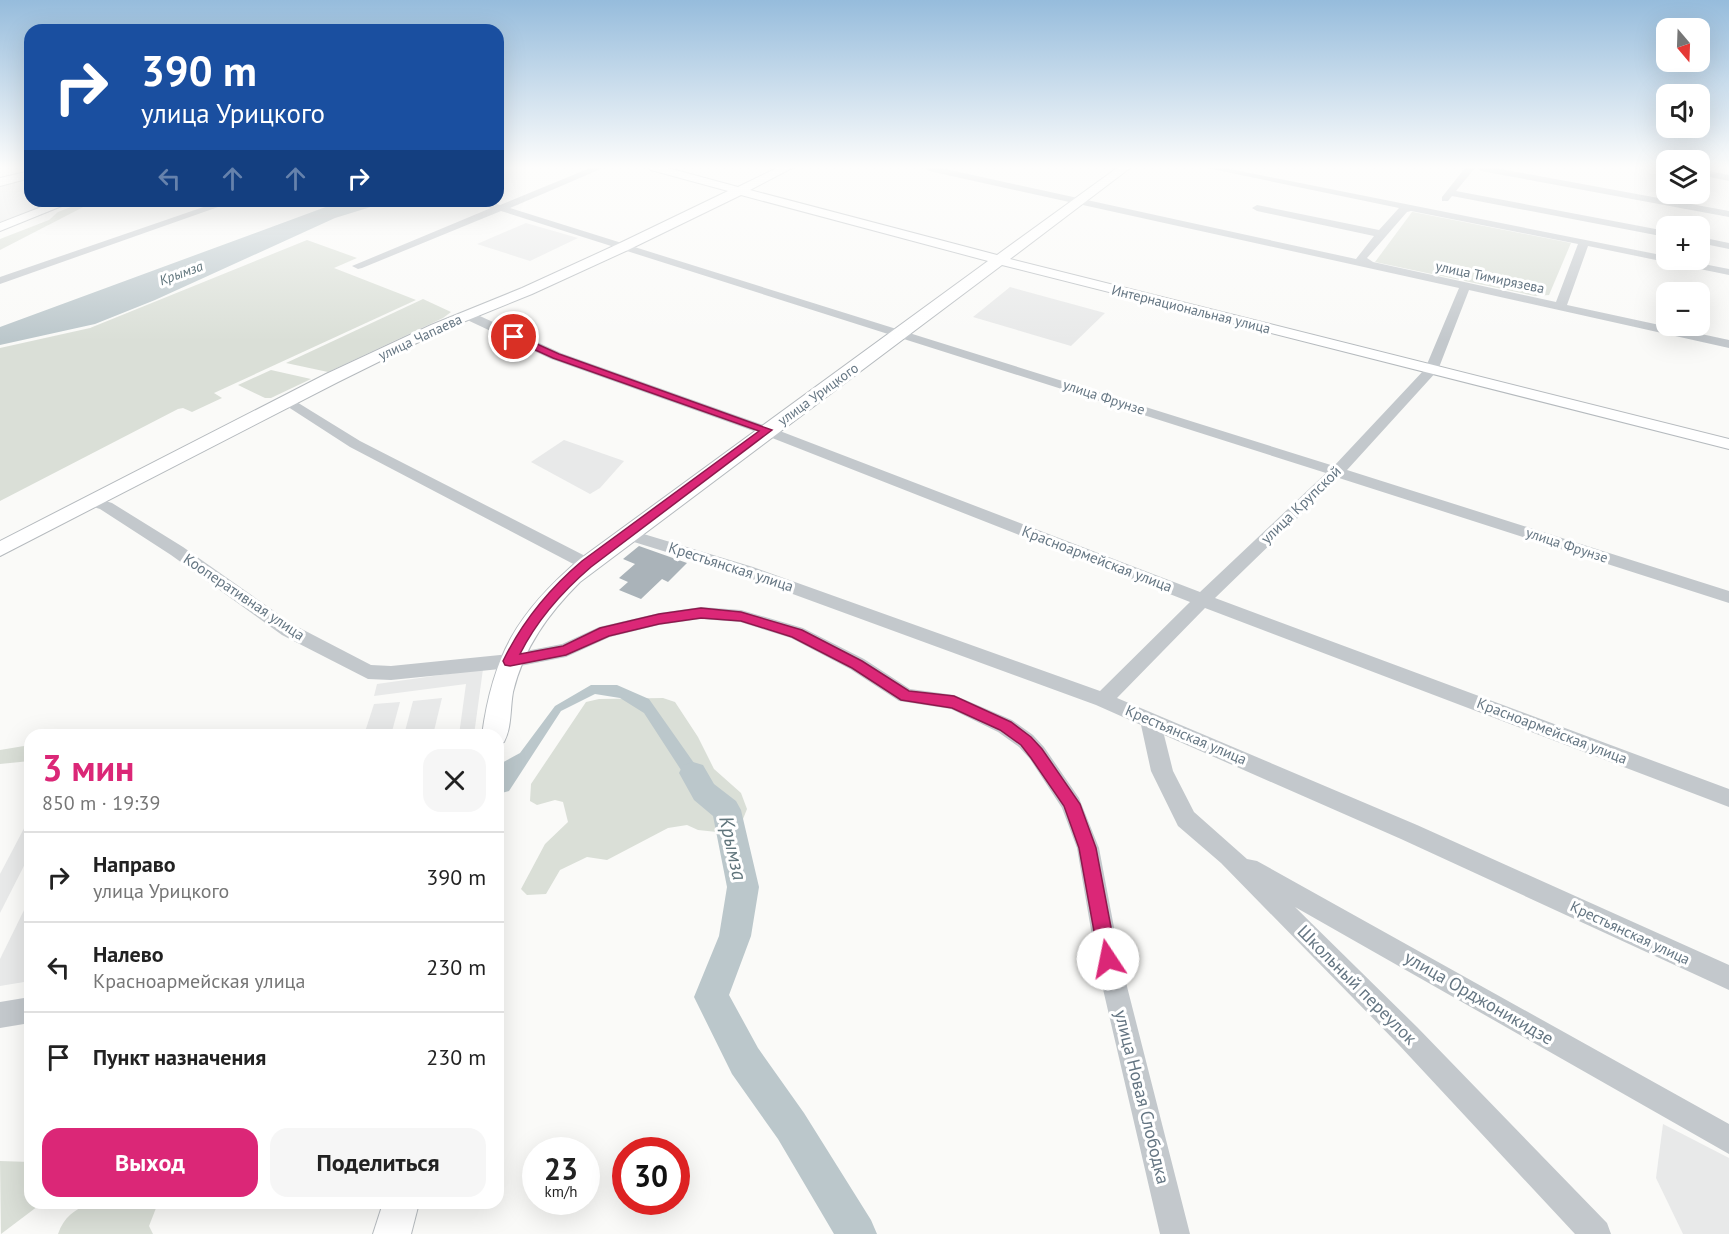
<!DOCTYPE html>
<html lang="ru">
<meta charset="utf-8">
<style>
:root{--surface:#fff;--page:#f6f6f6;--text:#222;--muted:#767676;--line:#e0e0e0;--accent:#db2777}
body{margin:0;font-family:"PT Sans",sans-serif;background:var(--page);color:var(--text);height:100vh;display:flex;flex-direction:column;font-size:22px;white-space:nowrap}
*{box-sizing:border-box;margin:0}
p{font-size:20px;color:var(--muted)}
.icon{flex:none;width:33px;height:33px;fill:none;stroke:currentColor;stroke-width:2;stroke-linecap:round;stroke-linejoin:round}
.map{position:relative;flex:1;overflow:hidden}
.panel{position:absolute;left:24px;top:729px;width:480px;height:480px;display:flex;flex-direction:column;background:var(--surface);border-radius:18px;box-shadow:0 6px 24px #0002}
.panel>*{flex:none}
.top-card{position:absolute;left:24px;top:24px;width:480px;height:183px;border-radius:18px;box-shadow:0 6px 24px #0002;background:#1a4fa0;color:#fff;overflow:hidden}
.needle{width:39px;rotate:161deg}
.fabs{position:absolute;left:1656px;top:18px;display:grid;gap:12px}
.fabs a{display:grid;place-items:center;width:54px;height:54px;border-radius:12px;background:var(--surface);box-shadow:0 6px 24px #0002;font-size:30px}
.speed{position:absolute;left:522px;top:1137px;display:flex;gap:12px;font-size:30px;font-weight:700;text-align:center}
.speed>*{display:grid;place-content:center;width:78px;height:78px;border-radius:50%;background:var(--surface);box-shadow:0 6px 24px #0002;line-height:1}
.speed small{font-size:15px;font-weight:400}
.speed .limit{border:9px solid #d22;background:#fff;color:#111}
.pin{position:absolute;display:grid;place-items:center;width:51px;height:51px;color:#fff;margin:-26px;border:3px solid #fff;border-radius:50%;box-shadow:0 2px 6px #0007}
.me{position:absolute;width:66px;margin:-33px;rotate:349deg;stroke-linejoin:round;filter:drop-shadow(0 0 4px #0008)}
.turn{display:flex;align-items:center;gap:21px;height:126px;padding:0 18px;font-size:27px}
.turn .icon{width:78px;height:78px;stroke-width:2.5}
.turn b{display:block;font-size:42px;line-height:51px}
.lanes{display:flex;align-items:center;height:57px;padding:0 18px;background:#0003;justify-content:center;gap:30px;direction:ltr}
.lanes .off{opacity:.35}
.round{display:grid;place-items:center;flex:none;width:63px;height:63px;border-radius:18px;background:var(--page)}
.overview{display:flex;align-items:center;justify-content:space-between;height:102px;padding:0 18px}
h1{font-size:36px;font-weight:600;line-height:45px;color:var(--accent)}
.cta{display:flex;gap:12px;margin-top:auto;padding:12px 18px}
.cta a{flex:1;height:69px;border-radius:18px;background:var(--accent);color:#fff;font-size:24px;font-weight:600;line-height:69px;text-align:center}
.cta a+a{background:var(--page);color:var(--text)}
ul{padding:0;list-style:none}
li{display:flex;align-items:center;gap:18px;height:90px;padding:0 18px;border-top:2px solid var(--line)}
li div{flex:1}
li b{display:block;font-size:22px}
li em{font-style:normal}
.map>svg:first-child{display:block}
</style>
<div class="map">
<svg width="1729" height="1234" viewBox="0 0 1729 1234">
<rect width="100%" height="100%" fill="#fafaf8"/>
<g fill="#e8e9e9">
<polygon points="30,178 30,201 58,201 0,222 0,186"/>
<polygon points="526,223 578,238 530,261 477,244"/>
<polygon points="1010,287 1105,313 1071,346 973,317"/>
<polygon points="564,440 624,461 600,488 590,494 531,462"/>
<polygon points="483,669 474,735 459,735 466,684 374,696 377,684"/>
<polygon points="442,698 433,735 404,735 413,701"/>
<polygon points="400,702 391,735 364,735 374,704"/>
<polygon points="30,817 30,854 0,913 0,874"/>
<polygon points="30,898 30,969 24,982 0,986 0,959"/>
<polygon points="1663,1124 1729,1158 1729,1234 1683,1234 1656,1178"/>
</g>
<g fill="#dadfd7">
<polygon points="86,201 95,201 0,250 0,239 49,220 58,212"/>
<polygon points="1412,212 1413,212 1571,243 1549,295 1535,296 1375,262"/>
<polygon points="307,240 357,258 334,268 416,300 214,393 222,398 192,412 183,408 178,409 0,501 0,348 90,328"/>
<polygon points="423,299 451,312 443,318 328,372 286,363"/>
<polygon points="271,370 311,379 271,398 265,398 238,385"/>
<polygon points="663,698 675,702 698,737 714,769 741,793 747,809 741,824 717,832 698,830 687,825 668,828 607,860 587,857 560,870 546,894 527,895 521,889 545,844 568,822 563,802 555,800 537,805 530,801 531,784 586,702 599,699"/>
<polygon points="30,745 30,761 0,764 0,750"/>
<polygon points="0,1161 30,1162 30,1203 42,1203 1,1234"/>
<path d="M90,1203h68l-9,23 4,8h-95c6,-17 16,-24 32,-31z"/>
</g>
<g fill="#bbc7cb">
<polygon points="342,201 390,201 335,218 155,300 95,324 0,345 0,327"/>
<polygon points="591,685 617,685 649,699 694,763 719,792 708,801 681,770 644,713 620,698 595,694 561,711 509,791 498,794 498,765 520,753 555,706"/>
</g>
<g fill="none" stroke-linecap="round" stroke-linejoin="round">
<polygon fill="#bbc7cb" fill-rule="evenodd" points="693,762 703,765 714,784 736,801 741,810 759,887 751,936 729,995 758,1048 804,1113 871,1220 877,1234 834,1234 778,1139 732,1074 694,997 719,936 727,887 713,816 694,800 679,773 683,765"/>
</g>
<polygon fill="#aab3b9" points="639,546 687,563 668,582 662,579 641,599 619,590 628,582 619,578 635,564 623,559"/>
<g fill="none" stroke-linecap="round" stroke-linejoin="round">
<defs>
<g id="major">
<path d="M649,168h19l70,19 39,-19h15l-42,22 247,65 120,-87h13l-120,91 719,180v10l-727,-184 -422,317c-32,32 -56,65 -67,110 -3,16 -1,35 -9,50l-6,2v-9h-16c11,-81 36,-123 98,-176l408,-298 -247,-66 -113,55 -96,44 -91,37 -103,51 -338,174v-15l326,-167 105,-49 91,-37 96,-44 110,-53 -77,-21z"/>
<polygon points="30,171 30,178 0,186 0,178"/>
<polygon points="57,201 74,201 0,231 0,223"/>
<polygon points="383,1203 419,1203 411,1234 373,1234"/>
</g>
</defs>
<use href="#major" stroke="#b5babe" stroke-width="2"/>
<g fill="#c3c8cc" fill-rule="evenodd">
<path d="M590,168h13l-93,40 824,258 91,-97 34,-81 -530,-117 -4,-3h16l415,91 18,-23 -117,-25 -5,-3 5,-3 122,25 20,-22 -192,-40h18l441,88v4h17l46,9v6l-141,-29 -21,59 162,35v8l-260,-58 -31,80 -91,100 382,121v12l-390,-125 -124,120 514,191v18l-524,-199 -88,90 300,127 312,140v25l-328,-151 -237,-104 9,36 21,41 53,47 10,2 472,263v30l-434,-247 122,120 190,196 4,11h-36l-176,-189 -178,-182 -43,-37 -27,-55 -10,-46 -45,-20 -355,-130 -120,-37 -2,-4 2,-4 6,-1 126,38 347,124 90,-89 -428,-168 -211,-75 -88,-41v-6h8l90,41 211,75 428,164 126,-119 -825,-262 -139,57 -4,1 -6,-3 139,-58 -18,-7h15l12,4zM1411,211l167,33 -22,58 -183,-40 -6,-4 40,-46z"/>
<polygon points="1465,168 1475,168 1456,191 1666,231 1666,237 1452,196 1448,201 1442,201 1442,197"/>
<polygon points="1476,168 1495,168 1729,211 1729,217 1481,171"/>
<polygon points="1700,169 1729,175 1729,181 1700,175"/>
<polygon points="221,201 235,201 0,284 0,277"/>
<polygon points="1700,237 1729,243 1729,249 1700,243"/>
<polygon points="287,396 360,441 593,560 595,564 593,568 581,568 350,447 282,403 280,400"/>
<polygon points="93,497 112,503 183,547 294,625 371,665 391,666 510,654 562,644 599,627 659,613 701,607 741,610 803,628 864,659 910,689 954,695 1012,720 1033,735 1044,747 1079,798 1099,848 1120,959 1190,1234 1160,1234 1096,959 1077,848 1062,808 1030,759 1019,747 998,732 951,709 899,701 850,669 791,638 740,622 701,619 659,625 610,637 566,657 510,668 391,680 368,679 282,635 171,555 100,509 87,505 85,502 87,499"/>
<polygon points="30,997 30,1023 0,1028 0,1002"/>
</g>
<use href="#major" fill="#fff" fill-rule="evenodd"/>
</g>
<linearGradient id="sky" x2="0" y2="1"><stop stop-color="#96bcdc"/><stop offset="0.49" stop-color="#fdfdfc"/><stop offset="1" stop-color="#fdfdfc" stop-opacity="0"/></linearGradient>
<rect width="1729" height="341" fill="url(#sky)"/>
<path fill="#db2777" stroke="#8e194d" stroke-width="1.5" d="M511,335h6l42,19 213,76 -181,137c-28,24 -54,53 -71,87l43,-8 37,-18 59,-14 42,-6 40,4 61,18 60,31 47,30 45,5 57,26 20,15 11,12 38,55 16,44 21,111 -2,7 -7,2 -7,-2 -2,-7 -20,-111 -15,-42 -33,-48 -10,-13 -21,-15 -48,-22 -51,-8 -49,-32 -60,-31 -51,-16 -40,-3 -42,6 -50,12 -43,19 -56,11 -5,-1 -2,-4c19,-39 46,-72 79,-100l177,-130 -206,-73 -42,-19z"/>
<g text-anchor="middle" stroke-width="6" stroke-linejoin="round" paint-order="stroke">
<g font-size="14" font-style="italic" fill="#60757c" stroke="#fff">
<text transform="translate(181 273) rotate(-20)" y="5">Крымза</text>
</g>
<g font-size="14" fill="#657683" stroke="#fff">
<text transform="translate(1490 277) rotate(12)" y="5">улица Тимирязева</text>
<text transform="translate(1191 309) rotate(14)" y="5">Интернациональная улица</text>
<text transform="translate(420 337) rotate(-25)" y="5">улица Чапаева</text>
<text transform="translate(818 394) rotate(-36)" y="5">улица Урицкого</text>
<text transform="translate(1104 397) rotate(18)" y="5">улица Фрунзе</text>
<text transform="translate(1567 545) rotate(18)" y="5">улица Фрунзе</text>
</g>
<g font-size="15" fill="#657683" stroke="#fff">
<text transform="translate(1301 505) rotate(-44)" y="5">улица Крупской</text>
<text transform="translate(1097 559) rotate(21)" y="5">Красноармейская улица</text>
<text transform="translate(731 567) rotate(18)" y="5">Крестьянская улица</text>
<text transform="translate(244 597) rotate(34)" y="5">Кооперативная улица</text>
<text transform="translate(1552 731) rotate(21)" y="5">Красноармейская улица</text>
<text transform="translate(1186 735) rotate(23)" y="5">Крестьянская улица</text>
<text transform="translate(1630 933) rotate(25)" y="5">Крестьянская улица</text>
</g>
<g font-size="18" fill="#657683" stroke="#fff">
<text transform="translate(1357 985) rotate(45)" y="6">Школьный переулок</text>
<text transform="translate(1479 998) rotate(30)" y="6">улица Орджоникидзе</text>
<text transform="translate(1142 1097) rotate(76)" y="6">улица Новая Слободка</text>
</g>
<g font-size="20" font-style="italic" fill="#60757c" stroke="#fff">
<text transform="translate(733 848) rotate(77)" y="7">Крымза</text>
</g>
</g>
</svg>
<div class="fabs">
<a><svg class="needle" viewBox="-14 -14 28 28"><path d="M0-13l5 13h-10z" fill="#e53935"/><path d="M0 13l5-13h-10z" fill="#767676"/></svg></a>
<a><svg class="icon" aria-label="sound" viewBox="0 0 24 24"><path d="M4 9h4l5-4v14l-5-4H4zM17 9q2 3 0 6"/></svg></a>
<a><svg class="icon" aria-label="layers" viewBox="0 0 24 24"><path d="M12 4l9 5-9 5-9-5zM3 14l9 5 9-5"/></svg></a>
<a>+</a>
<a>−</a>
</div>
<div class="speed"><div>23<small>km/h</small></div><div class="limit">30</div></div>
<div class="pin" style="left:514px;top:337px;background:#d93025"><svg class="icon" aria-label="arrive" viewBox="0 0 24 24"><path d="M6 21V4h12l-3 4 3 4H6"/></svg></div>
<svg class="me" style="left:1108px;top:959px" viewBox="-20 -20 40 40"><circle r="19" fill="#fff"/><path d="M0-13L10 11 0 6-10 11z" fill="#db2777"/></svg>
<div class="top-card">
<div class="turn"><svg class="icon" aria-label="right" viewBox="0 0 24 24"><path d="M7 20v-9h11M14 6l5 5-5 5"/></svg><div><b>390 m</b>улица Урицкого</div></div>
<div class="lanes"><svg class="icon off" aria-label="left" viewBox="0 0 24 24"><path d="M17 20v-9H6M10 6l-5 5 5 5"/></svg><svg class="icon off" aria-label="ahead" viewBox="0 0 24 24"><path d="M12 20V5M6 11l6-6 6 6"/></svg><svg class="icon off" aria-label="ahead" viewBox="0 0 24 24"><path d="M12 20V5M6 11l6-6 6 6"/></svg><svg class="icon" aria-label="right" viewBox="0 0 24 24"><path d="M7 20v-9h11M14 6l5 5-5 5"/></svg></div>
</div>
<section class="panel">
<div class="overview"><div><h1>3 мин</h1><p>850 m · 19:39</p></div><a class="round"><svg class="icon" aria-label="close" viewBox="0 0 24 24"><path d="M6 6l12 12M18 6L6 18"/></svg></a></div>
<ul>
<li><svg class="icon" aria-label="right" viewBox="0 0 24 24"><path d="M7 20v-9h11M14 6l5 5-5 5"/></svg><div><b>Направо</b><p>улица Урицкого</p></div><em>390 m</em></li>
<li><svg class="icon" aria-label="left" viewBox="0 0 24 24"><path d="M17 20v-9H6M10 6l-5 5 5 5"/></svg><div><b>Налево</b><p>Красноармейская улица</p></div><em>230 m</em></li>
<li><svg class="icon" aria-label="arrive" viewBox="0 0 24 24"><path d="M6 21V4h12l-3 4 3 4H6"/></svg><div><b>Пункт назначения</b></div><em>230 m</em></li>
</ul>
<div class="cta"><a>Выход</a><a>Поделиться</a></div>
</section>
</div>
